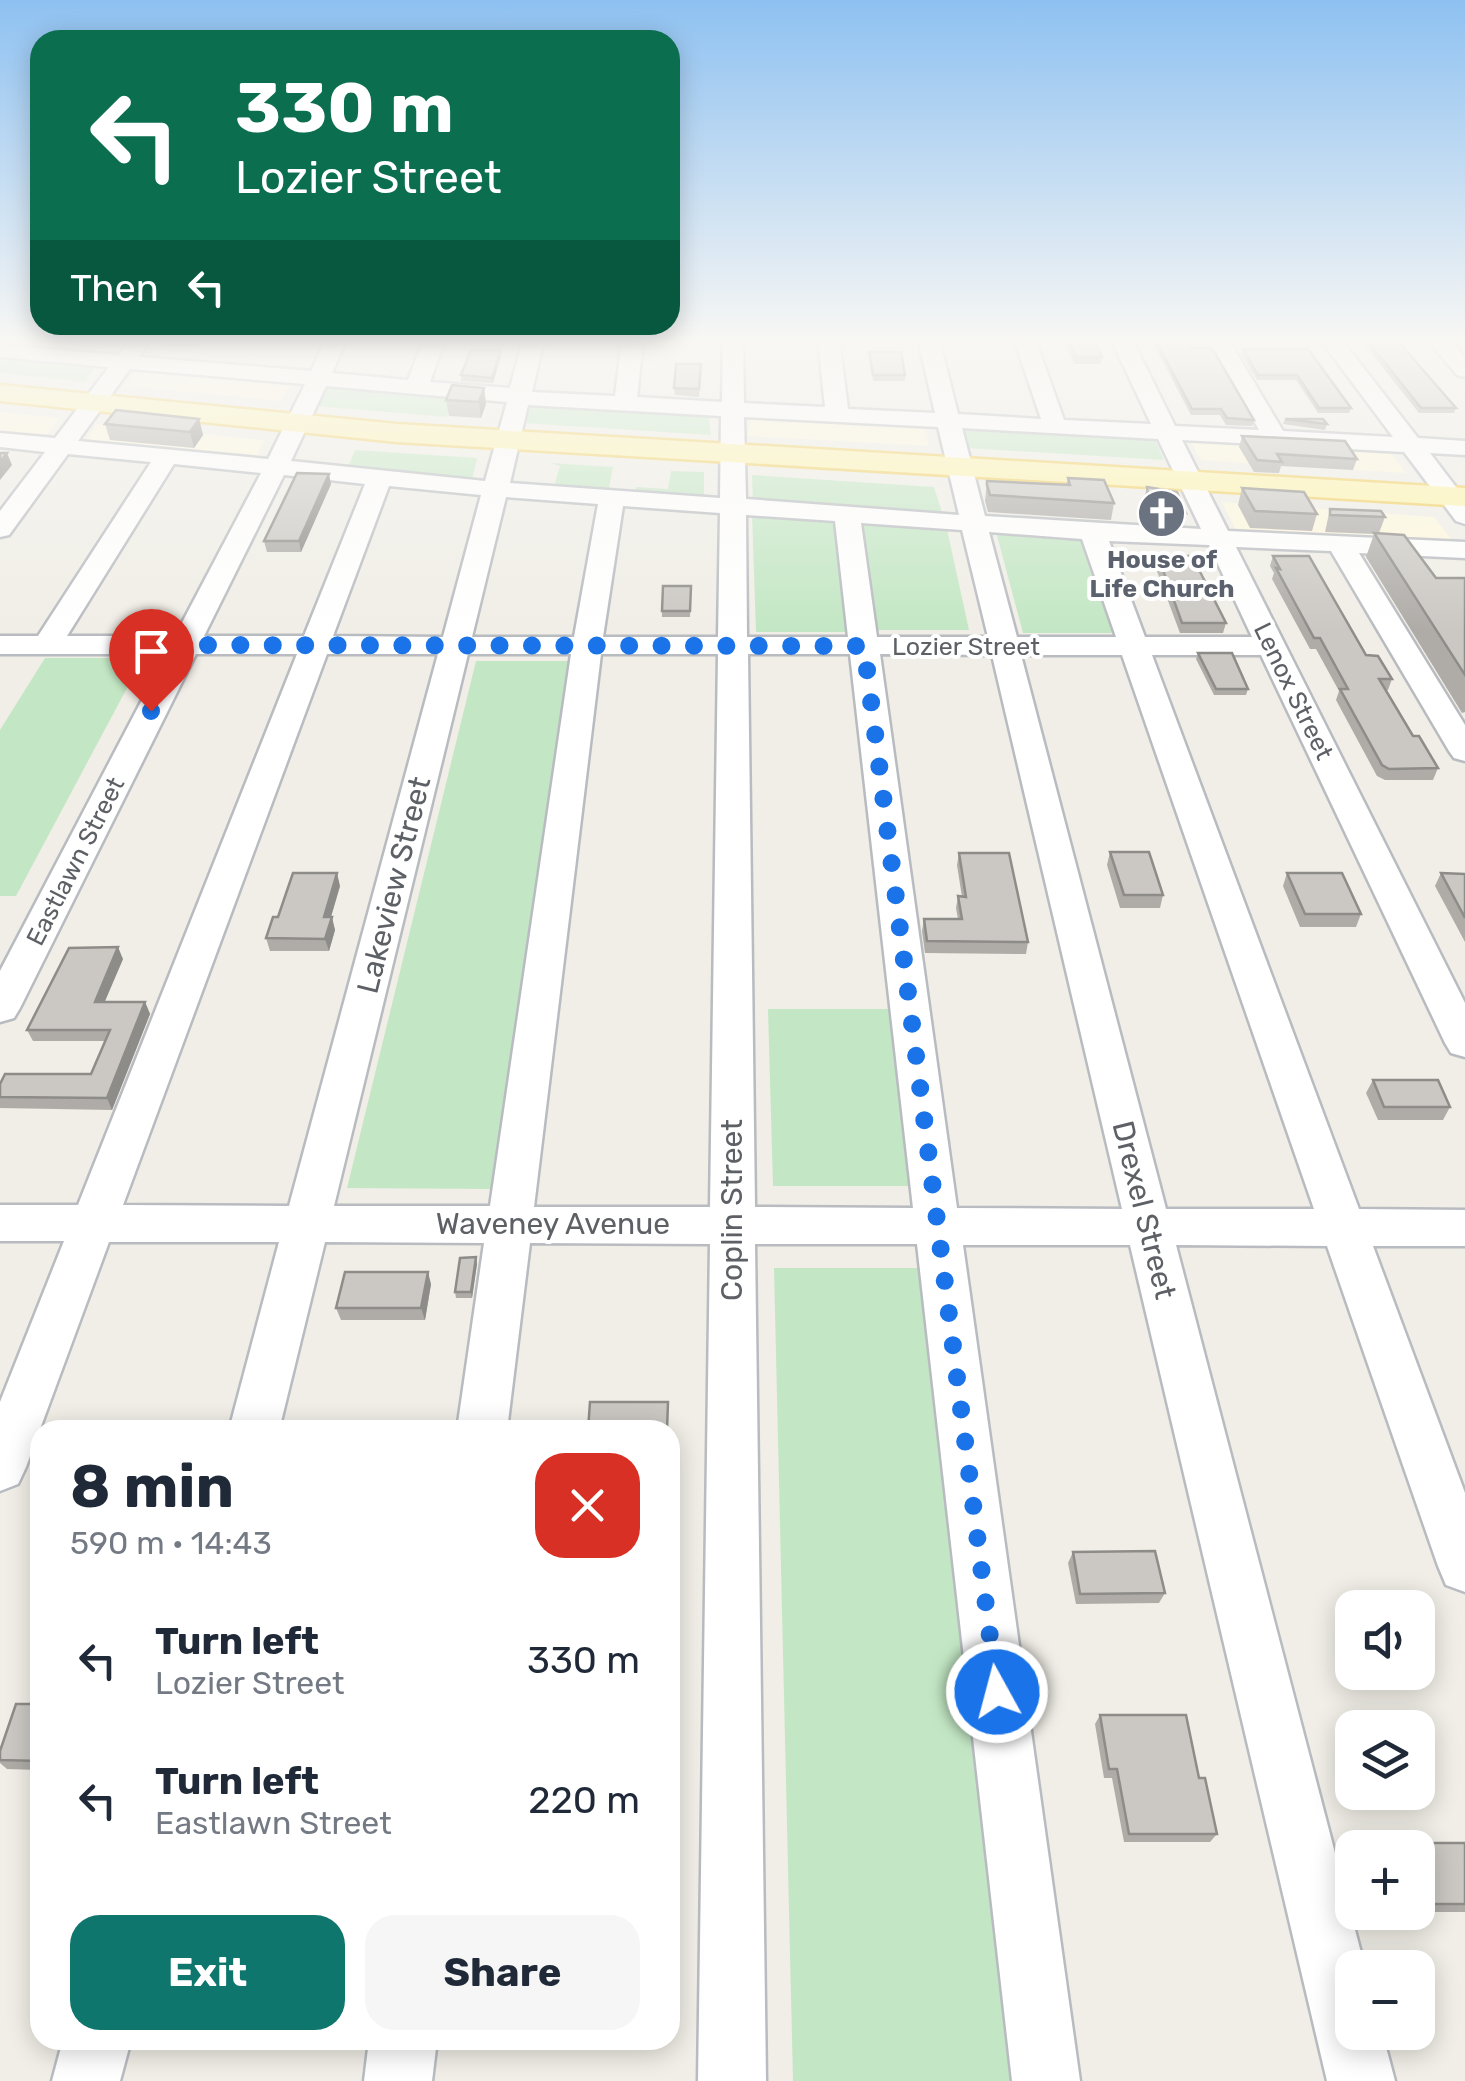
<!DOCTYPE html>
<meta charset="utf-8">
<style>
:root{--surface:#fff;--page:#f6f6f7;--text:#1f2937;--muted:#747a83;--accent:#0f766e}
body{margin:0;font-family:Rubik,sans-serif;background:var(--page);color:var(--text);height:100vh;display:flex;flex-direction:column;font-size:38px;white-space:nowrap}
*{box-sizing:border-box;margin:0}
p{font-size:32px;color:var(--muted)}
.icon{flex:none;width:55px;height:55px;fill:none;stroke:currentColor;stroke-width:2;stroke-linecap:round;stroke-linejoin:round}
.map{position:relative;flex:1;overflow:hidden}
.details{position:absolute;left:30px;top:1420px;width:650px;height:630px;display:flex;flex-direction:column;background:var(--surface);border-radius:30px;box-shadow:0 5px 25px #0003}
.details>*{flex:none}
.banner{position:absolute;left:30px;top:30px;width:650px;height:305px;border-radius:30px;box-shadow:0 5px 25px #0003;background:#0b6e4f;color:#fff;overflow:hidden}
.fabs{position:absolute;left:1335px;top:1590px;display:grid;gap:20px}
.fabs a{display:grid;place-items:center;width:100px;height:100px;border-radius:20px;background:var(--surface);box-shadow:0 5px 25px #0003;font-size:50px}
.pin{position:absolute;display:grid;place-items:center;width:85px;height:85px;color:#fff;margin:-102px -42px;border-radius:50% 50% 50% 0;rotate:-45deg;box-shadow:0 0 10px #0007}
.pin .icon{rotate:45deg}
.me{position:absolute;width:110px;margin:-55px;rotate:353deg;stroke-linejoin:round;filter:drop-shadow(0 0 8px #0008)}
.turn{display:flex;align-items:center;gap:35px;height:210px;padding:0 40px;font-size:45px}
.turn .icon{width:130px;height:130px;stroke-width:2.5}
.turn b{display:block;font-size:70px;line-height:85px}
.then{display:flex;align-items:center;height:95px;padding:0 40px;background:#0003;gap:20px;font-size:38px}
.round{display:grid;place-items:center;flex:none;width:105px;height:105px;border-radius:30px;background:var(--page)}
.summary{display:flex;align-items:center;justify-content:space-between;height:170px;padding:0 40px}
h1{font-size:60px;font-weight:700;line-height:75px}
.button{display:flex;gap:20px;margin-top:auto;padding:20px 40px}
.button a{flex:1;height:115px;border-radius:30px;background:var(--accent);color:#fff;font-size:40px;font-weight:700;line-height:115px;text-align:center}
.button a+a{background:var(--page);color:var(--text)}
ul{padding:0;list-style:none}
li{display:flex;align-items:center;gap:30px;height:140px;padding:0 40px}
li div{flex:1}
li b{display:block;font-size:38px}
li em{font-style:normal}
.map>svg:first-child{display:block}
</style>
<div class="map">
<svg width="1465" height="2081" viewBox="0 0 1465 2081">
<rect width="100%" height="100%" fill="#f0eee6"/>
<g fill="#fef8dd">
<polygon points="140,365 293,380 281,401 124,386"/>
<polygon points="0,412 60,418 42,441 0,437"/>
<polygon points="750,413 922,420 929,446 748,436"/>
<polygon points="97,424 264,440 253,464 82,446"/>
<polygon points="1186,433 1385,446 1406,473 1201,460"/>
<polygon points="1222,502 1434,517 1456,545 1238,534"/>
</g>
<g fill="#c3e7c4">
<polygon points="0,352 99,361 86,382 0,373"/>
<polygon points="323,382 454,391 447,417 315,406"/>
<polygon points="526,401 708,410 711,435 523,423"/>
<polygon points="958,422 1152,432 1164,460 966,448"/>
<polygon points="355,450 477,458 471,484 345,475"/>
<polygon points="550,463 613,467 608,493 553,490 560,466"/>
<polygon points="671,471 704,472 704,499 635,495 636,487 668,489"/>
<polygon points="752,475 934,487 944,519 753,505"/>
<polygon points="752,512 840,519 854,632 756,632"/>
<polygon points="853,519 946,525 969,630 870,630"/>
<polygon points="995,528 1084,534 1115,633 1023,633"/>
<polygon points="45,658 143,658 16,896 0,896 0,730"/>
<polygon points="476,661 575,661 494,1189 347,1188"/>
<polygon points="768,1009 896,1009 917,1186 773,1186"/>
<polygon points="774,1268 931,1268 1027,2081 793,2081"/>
</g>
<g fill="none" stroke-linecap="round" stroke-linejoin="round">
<defs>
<g id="minor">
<path d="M326,339h21l-15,34 76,7 16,-41h21l-15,43 80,6 13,-49h21l-12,53 83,4 7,-57h21l-6,58 85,5 1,-63h20l1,64 81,4 -7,-68h21l9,70 87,4 -17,-74h21l19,75 83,5 -27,-80h21l29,81 87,4 -40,-85h21l43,87 84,4 -52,-91h21l55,92 110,6 -73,-98h21l77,99 47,3v14l-35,-2 35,46v25l-9,-3 -52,-69 -222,-12 46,91 237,11v16l-106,-5 106,172v36l-11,-3 -5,-7 -118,-200 -95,-4 229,456v54l-14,-4 -6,-10 -184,-388h-109l207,554 106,1v36h-92l92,247v99l-19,-7 -8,-19 -111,-320 -151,-1 189,723h-13v64h30l13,49h-68l-197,-836h-167l117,836h-68l-95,-837h-162l11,837h-68l12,-837 -180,-1 -23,187h-50l27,-187 -159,-1 -46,188h-50l50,-188h-170l-83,225 -8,17 -18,7v-89l64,-161h-64v-36h78l219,-551h-101l-176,354 -6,10 -14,4v-51l166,-317h-166v-18h38l113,-174 -83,-8 -59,81 -9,2v-26l45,-59 -45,-5v-14l55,5 54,-71 -109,-10v-12l118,10 11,-13 7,-2 11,6 -8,11 172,14zM130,369l175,15 -37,75 -190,-18zM326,386l181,16 -22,79 -194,-20zM528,405l193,11 -1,82 -210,-15zM744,417l194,10 21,88 -213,-16zM962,428l196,11 43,90 -216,-13zM174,464l87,9 -86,163h-108zM284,475l81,9 -61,152h-100zM389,486l92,9 -38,142 -110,-1zM506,497l92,7 -24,133h-102zM623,506l97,7 -2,124h-115zM746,515l89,6 13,116h-101zM861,523l101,7 26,107h-111zM989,532l93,7 34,98h-99zM1109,541l100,4 43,92h-107zM327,654h111l-149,552 -166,-1zM468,654h103l-81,552h-156zM601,654h117l-8,553h-176zM748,654h102l63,554 -158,-1zM880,654l112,1 130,554 -165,-1zM1021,655h101l192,554h-148z"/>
<polygon points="1427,339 1449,339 1465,357 1465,377 1457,375"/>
<polygon points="63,2040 131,2040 120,2081 52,2081"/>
<polygon points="369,2040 437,2040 432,2081 364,2081"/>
</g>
<polygon id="major" points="0,385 397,424 1465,488 1465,506 397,442 0,401"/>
</defs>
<use href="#minor" stroke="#b8bbc0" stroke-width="5"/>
<use href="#major" stroke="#f2cf5d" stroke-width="5"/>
<use href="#minor" fill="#fff" fill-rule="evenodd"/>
<use href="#major" fill="#fff5ac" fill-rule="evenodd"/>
</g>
<g fill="#afaca8">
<polygon points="202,339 197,346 167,346 166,341"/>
<polygon points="1064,339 1094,339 1102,357 1101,364 1074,364"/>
<polygon points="1151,339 1184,339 1254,420 1252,426 1226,425 1220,415 1191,415"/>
<polygon points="1360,339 1396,339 1456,408 1454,413 1419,413"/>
<polygon points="1243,349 1308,349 1351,408 1349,413 1318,413 1296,380 1257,380 1241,354"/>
<polygon points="501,350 501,356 493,383 461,381 461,375"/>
<polygon points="869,352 905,375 905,381 873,381"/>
<polygon points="701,364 699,397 675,395 674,388"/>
<polygon points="484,388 486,404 481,418 449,416 446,400"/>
<polygon points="199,419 203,435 194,448 110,440 105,424"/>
<polygon points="1285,419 1327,424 1325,430 1283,424"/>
<polygon points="1242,436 1357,459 1353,470 1281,466 1279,473 1254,472 1239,447"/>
<polygon points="1068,478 1114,503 1111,520 988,512 985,501 987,481 1066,485"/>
<polygon points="331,484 301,552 267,552 264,541"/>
<polygon points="1147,487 1186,513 1184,524 1147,522 1144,498"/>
<polygon points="1242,488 1317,514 1312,531 1250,528 1238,505"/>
<polygon points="1330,509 1385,517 1379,533 1436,578 1465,578 1465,712 1462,713 1366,557 1374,534 1325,532"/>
<polygon points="1158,556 1226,623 1223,633 1180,633 1155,566"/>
<polygon points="1273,556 1366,655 1392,679 1388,690 1386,690 1413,736 1438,768 1433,780 1385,780 1377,776 1336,700 1339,691 1316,649 1310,649 1272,579 1274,573 1270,566"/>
<polygon points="691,586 690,617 662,617 662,611"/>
<polygon points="1198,653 1248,689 1246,695 1214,695 1196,659"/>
<polygon points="1110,852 1163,895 1160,908 1120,908 1107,865"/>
<polygon points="959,853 1028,942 1026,954 925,953 922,931 924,919 958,919 956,908 958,896 962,897 957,865"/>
<polygon points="1287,873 1361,914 1356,927 1300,927 1283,886"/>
<polygon points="1441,873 1465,874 1465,942 1435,886"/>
<polygon points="340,886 331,917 335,930 329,951 270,951 266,938 278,917"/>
<polygon points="123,959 104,1002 145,1002 150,1014 112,1110 0,1108 0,1084 91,1074 106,1041 33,1041 27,1030"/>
<polygon points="1373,1080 1450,1107 1443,1120 1378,1120 1366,1093"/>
<polygon points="476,1257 477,1264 472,1298 456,1298 455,1292"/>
<polygon points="431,1284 425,1320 341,1320 336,1308"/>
<polygon points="1073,1552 1165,1593 1159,1603 1076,1604 1068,1563"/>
<polygon points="40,1704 40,1770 7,1769 0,1763 0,1751"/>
<polygon points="1100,1715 1199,1778 1217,1834 1210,1842 1124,1842 1112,1778 1104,1778 1095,1724"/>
<polygon points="1387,1843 1465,1843 1465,1912 1418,1912 1418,1848 1382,1848"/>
</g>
<g fill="#8e8c88">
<polygon points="501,350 501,356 493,383 492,378"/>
<polygon points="484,388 486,404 481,418 479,402"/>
<polygon points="199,419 203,435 194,448 190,432"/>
<polygon points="7,453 12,465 0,480 0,462"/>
<polygon points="329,474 331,484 301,552 299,541"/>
<polygon points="337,873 340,886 327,930 324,917"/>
<polygon points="332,917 335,930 329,951 325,939"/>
<polygon points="118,947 123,959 100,1013 95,1002"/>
<polygon points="145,1002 150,1014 112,1110 107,1098"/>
<polygon points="476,1257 477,1264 472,1298 471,1292"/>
<polygon points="428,1272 431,1284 425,1320 421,1308"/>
</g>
<g fill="#cbc8c3" stroke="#8e8c88" stroke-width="2.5">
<polygon points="167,339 197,339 195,341 166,341"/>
<polygon points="1068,339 1094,339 1102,357 1076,357"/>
<polygon points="1155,339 1184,339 1192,348 1212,348 1254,420 1227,418 1221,409 1192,409"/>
<polygon points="1366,339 1396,339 1456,408 1421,408"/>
<polygon points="1243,349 1308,349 1351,408 1319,408 1297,375 1258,375"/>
<polygon points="471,350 501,350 492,378 461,375"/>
<polygon points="869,352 901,352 905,375 873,375"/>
<polygon points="676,364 701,364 699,389 674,388"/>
<polygon points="452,385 484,388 479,402 446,400"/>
<polygon points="116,410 199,419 190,432 105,424"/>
<polygon points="1285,419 1323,419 1327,424"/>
<polygon points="1242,436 1345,441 1357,459 1277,454 1282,462 1257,460"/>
<polygon points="0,453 7,453 0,462"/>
<polygon points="297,473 329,474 299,541 264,541"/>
<polygon points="1068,478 1104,480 1114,503 990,495 987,485 987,481 1070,485"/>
<polygon points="1147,487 1177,492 1186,513 1150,510"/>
<polygon points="1242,488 1304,492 1317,514 1255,511"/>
<polygon points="1330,509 1381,511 1385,517 1330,515"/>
<polygon points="1374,533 1404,535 1436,578 1465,578 1465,675"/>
<polygon points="1158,556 1192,556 1226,623 1182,623"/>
<polygon points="1273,556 1309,556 1366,655 1378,656 1392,679 1379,679 1413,736 1419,736 1438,768 1389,769 1382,765 1340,689 1348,689 1320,638 1314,638 1276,568 1280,569"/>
<polygon points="663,586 691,586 690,611 662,611"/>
<polygon points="1198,653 1232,653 1248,689 1216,689"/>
<polygon points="1110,852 1149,852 1163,895 1124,895"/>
<polygon points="959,853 1009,853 1028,942 927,941 924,919 962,919 958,896 966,897"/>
<polygon points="293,873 337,873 324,917 332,917 325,939 266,938 273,917 278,917"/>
<polygon points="1287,873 1342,873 1361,914 1305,914"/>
<polygon points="1441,873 1465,874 1465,918"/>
<polygon points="118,947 95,1002 145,1002 107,1098 0,1097 0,1084 5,1074 91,1074 110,1030 27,1030 69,948"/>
<polygon points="1373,1080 1438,1080 1450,1107 1384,1107"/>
<polygon points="476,1257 471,1292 455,1292 460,1258"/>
<polygon points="345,1272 428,1272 421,1308 336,1308"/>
<polygon points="590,1402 668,1402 667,1430 588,1430"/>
<polygon points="1155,1551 1165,1593 1080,1594 1073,1552"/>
<polygon points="16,1704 40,1704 40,1761 0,1760 0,1751"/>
<polygon points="1100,1715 1186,1715 1199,1778 1205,1778 1217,1834 1129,1834 1117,1769 1109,1769"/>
<polygon points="1387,1843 1465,1843 1465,1904 1418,1904 1418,1848 1388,1848"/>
</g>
<linearGradient id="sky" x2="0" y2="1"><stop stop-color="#8ec1f1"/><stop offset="0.54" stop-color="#f8f7f4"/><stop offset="1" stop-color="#f8f7f4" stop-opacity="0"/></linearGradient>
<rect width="1465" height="631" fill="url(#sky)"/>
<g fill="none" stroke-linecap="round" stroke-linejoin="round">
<polyline stroke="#1a73e8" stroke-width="18" stroke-dasharray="0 32.4" points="151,711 185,645 864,646 997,1692"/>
</g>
<defs>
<symbol id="church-disc" viewBox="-11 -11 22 22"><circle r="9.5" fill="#6b7280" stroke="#fff"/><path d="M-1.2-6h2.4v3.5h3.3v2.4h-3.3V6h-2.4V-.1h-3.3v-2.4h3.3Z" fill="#fff"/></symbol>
</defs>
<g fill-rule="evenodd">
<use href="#church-disc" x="1134" y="486" width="55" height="55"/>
</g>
<g text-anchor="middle" stroke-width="8" stroke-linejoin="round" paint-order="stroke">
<g font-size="25" font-weight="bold" fill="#5b616d" stroke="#fff">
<text x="1162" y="568">House of<tspan x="1162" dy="29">Life Church</tspan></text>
</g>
<g font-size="25" fill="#5d6166" stroke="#fff">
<text x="966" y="655">Lozier Street</text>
<text transform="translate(1294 691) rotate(64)" y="9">Lenox Street</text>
<text transform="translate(75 861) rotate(-63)" y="9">Eastlawn Street</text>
</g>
<g font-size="30" fill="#5d6166" stroke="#fff">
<text transform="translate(394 885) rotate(-76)" y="10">Lakeview Street</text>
<text transform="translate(732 1210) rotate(-90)" y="10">Coplin Street</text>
<text transform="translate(1144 1210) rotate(76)" y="10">Drexel Street</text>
<text x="553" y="1234">Waveney Avenue</text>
</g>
</g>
</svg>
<div class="fabs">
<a><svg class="icon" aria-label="sound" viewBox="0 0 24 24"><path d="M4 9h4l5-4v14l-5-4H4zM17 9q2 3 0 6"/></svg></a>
<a><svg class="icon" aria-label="layers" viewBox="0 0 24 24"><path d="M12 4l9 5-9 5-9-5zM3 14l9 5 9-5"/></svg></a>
<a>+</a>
<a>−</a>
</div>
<div class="pin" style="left:151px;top:711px;background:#d93025"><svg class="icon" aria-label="arrive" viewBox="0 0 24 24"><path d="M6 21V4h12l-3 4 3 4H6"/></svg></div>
<svg class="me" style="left:997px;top:1692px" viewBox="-20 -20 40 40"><circle r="17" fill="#1a73e8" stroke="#fff" stroke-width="3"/><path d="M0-11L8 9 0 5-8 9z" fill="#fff"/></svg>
<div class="banner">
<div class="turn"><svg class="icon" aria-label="left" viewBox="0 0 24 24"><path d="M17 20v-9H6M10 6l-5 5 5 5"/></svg><div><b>330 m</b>Lozier Street</div></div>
<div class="then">Then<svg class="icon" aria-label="left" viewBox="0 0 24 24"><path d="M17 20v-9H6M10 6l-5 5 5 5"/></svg></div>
</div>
<section class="details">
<div class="summary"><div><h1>8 min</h1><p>590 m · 14:43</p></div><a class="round" style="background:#d93025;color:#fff"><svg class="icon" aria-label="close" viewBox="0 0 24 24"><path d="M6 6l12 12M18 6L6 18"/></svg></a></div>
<ul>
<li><svg class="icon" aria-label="left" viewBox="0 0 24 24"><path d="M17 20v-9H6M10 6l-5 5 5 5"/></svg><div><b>Turn left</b><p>Lozier Street</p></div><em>330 m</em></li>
<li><svg class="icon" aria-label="left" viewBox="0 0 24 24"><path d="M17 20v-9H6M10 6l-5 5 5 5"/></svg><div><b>Turn left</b><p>Eastlawn Street</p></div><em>220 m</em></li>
</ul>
<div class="button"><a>Exit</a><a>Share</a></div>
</section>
</div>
